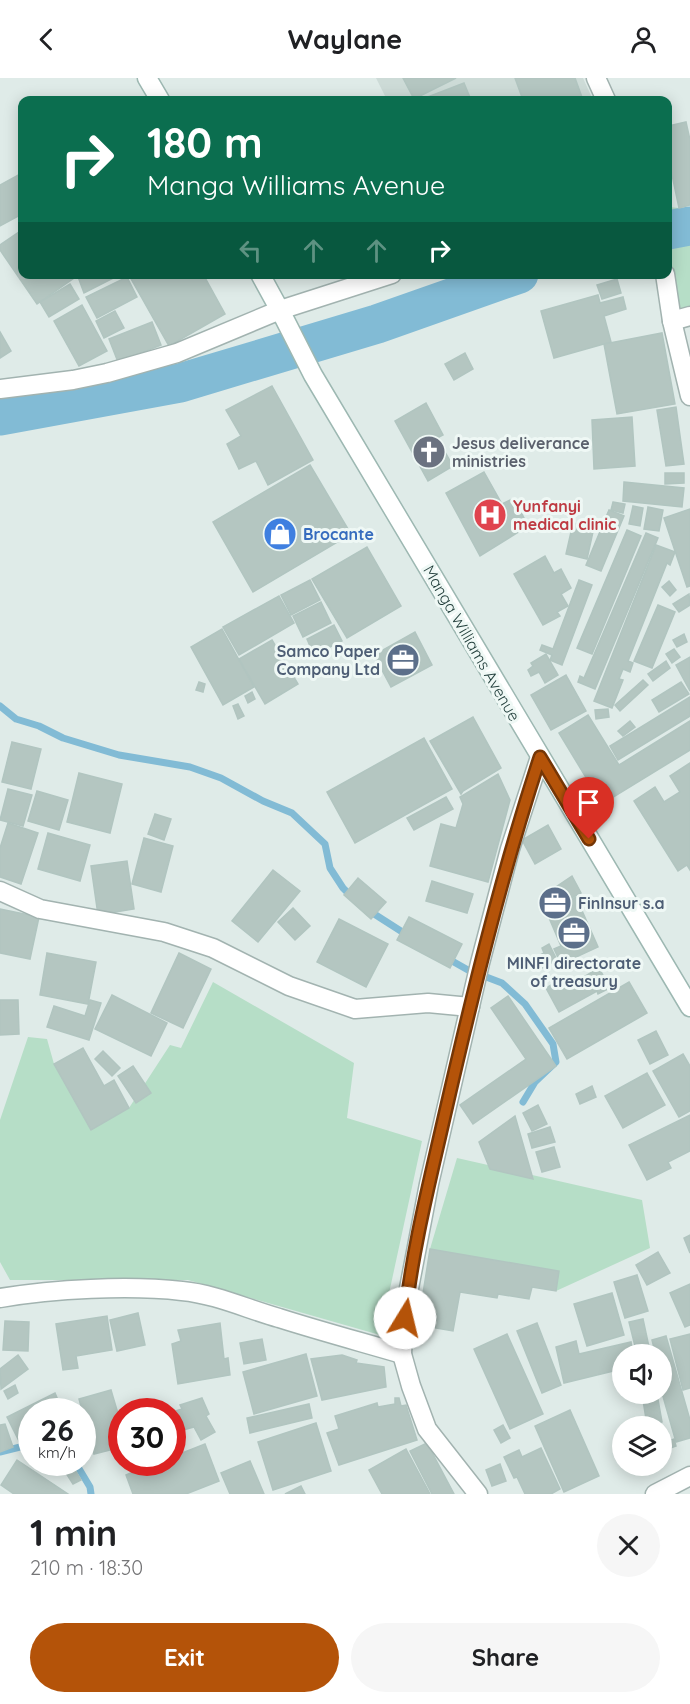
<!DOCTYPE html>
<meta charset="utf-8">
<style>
:root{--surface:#fff;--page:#f6f6f6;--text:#202124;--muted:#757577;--accent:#b45309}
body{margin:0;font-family:Quicksand,sans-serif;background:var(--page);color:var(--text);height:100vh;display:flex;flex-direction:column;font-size:22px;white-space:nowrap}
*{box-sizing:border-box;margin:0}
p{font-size:20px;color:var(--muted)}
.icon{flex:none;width:33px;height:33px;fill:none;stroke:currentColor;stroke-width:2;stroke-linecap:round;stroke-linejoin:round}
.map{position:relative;height:1416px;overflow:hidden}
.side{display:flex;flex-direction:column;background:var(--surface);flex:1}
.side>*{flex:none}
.hud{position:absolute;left:18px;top:18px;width:654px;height:183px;border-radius:12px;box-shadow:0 3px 15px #0003;background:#0b6e4f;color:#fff;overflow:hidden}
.buttons{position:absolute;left:612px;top:1266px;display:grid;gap:12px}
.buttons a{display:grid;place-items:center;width:60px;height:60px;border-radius:50%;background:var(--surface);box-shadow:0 3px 15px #0003;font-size:30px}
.speed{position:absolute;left:18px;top:1320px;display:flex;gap:12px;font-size:30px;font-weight:700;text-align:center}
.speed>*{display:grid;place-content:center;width:78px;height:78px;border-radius:50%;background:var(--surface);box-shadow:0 3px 15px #0003;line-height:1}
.speed small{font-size:15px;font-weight:400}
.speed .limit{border:9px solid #d22;background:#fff;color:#111}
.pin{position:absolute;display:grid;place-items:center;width:51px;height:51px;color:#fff;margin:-62px -26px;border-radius:50% 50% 50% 0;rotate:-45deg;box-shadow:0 0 6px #0007}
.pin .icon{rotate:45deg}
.me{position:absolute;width:66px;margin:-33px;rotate:9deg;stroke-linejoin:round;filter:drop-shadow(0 0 4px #0008)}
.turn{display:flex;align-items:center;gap:21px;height:126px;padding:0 30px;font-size:27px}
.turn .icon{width:78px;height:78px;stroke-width:2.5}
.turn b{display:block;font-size:42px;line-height:51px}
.lanes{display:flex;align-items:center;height:57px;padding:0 30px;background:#0003;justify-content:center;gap:30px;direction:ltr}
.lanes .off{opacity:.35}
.round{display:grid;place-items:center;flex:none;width:63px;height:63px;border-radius:32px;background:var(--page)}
.head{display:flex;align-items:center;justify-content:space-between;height:102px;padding:0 30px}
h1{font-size:36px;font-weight:700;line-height:45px}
.primary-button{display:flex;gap:12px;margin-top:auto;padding:12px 30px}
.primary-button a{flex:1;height:69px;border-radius:36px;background:var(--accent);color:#fff;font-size:24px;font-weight:700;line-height:69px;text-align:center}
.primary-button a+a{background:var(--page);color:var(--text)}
header{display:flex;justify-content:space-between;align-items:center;height:78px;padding:0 30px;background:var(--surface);font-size:27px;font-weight:700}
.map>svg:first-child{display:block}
</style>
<header><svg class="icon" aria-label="back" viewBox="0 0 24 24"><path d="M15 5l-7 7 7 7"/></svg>Waylane<svg class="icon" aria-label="person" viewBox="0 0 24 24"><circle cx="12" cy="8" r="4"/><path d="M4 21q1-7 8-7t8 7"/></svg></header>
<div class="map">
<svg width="690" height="1416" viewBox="0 0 690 1416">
<rect width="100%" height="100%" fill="#dfebe8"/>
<polygon fill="#cddbd7" points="376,0 583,0 593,22 387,22"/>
<g fill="#b6dec7">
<polygon points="668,129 690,131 690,238 672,243 668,196"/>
<polygon points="213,904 354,985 347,1040 422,1063 380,1257 188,1202 10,1202 0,1184 0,1042 28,959 47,961 54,986 91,1051 129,1030 170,967 181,970"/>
<polygon points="457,1080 642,1122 650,1170 556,1213 559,1193 430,1171"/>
</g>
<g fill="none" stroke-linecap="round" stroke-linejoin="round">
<g stroke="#82bbd5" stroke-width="7">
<polyline points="0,628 16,641 39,648 63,660 119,677 190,689 221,700 263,723 292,735 325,766 330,790 343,810 353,820"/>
<polyline points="368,832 407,857"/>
<polyline points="445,879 468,892 502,905 525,926 553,966 556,984 535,1004 523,1024"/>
<polyline points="0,1374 32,1366"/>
<polyline points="75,1384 90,1409 91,1416"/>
</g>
<g stroke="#82bbd5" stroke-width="39">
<polyline points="668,152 690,148"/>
<polyline points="0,338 180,305 377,246 519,196"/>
</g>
</g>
<g fill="#b4c6c1" stroke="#b1c5c0" stroke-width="1.5">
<polygon points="403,0 456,0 414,21"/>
<polygon points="515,0 575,0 583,22 523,22"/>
<polygon points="464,5 471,22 420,22"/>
<polygon points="686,44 690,62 690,127 679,130 668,78 668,48"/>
<polygon points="22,95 22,136 0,148 0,107"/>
<polygon points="22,152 22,196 71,196 74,200 37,226 0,172 0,167"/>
<polygon points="77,196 121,196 84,215"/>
<polygon points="134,196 203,196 225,236 169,268 130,199"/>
<polygon points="127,199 137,219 97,240 86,219"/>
<polygon points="617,201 621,215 602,221 597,207"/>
<polygon points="70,206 79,221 49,239 40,224"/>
<polygon points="598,217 600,225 623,219 626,231 604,238 611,264 554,280 541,233"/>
<polygon points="82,227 107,273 79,288 54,243"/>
<polygon points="115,233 124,250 104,260 96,243"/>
<polygon points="152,244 161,267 118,284 109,261"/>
<polygon points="0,254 11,273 0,280"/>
<polygon points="662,255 675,326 617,336 604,266"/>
<polygon points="465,275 473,291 454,302 445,286"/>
<polygon points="272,308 313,382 268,407 256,383 239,391 227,366 241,358 226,332"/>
<polygon points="426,325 443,357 437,360 453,388 428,403 395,343"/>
<polygon points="676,329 684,386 666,388 657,332"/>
<polygon points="632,339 635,388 594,391 592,342"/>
<polygon points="310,387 351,456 253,514 213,444"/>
<polygon points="484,394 502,426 514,420 528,448 480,478 446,415"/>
<polygon points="665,395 684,395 684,405 665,406"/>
<polygon points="624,404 684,410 682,429 623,423"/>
<polygon points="613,424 625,426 623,435 611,432"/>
<polygon points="633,428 643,430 640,448 629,446"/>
<polygon points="648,429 663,432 659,453 644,451"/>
<polygon points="690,431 690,508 687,509 664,440"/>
<polygon points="609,432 624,438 601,493 586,487"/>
<polygon points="573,445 594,449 587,481 566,476"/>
<polygon points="627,452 641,458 592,576 577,570"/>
<polygon points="646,455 658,460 595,611 578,604 580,598 584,600"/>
<polygon points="656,467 675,474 670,487 667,485 628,583 633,585 630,594 623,591 619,601 623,602 612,630 594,623"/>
<polygon points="367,469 401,528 347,560 312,501"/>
<polygon points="545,478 554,495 561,491 571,510 561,516 568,528 557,534 560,538 543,547 514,496"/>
<polygon points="310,502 320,522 291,537 281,517"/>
<polygon points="579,502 592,507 562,587 550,582 552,577 540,572 542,567 553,571"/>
<polygon points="669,503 676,512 670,518 662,509"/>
<polygon points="689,516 690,527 679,534 673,526"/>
<polygon points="279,518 294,545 239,577 223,549"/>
<polygon points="321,524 331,545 303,559 293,538"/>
<polygon points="658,527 675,534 652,590 634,583"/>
<polygon points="334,547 342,563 314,577 307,561"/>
<polygon points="222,551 254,609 223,627 191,569"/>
<polygon points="415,554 432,587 391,609 374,577"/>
<polygon points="684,556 687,564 677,569 673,562"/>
<polygon points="272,562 298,606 265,626 239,581"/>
<polygon points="674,571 680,579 672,585 666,576"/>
<polygon points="546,576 558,597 545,605 539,594 531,598 528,592 533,588 531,585"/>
<polygon points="690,579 690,613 676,587"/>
<polygon points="666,583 670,590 653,603 648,596"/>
<polygon points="566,597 586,633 551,652 531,617"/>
<polygon points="643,602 648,607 620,633 615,627"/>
<polygon points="199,604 205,606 203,614 196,612"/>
<polygon points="681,604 689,616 659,634 652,622"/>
<polygon points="252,614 255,621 248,625 245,618"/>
<polygon points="690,619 690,638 618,682 610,668"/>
<polygon points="238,626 244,638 238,641 233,628"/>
<polygon points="608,631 609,639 596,641 595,632"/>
<polygon points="588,637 619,687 690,643 690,672 602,726 559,655"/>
<polygon points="473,639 501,690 463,713 461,716 430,663"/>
<polygon points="630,643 635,649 623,658 618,653"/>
<polygon points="424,660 452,711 355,765 327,714"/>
<polygon points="12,664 41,671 31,711 2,704"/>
<polygon points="690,685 690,792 687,787 678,793 634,723 655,709 664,724 680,714 670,698"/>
<polygon points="79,695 122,706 110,755 67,744"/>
<polygon points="498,696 510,722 488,804 430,788 441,746 456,750 463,726 460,719"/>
<polygon points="8,711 32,717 23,748 0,742"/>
<polygon points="37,713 68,722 59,752 28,743"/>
<polygon points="446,719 453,731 414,752 407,740"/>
<polygon points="155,736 171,741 164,762 148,756"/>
<polygon points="8,745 38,755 21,806 0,799 0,770"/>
<polygon points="548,747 561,771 535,786 522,762"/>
<polygon points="48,755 90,767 80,803 38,791"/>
<polygon points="144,760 173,768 161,814 132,806"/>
<polygon points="127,783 134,831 98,837 91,788"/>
<polygon points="273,792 300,813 258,864 232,843"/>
<polygon points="572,798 581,815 545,834 550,813"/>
<polygon points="358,800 386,824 371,841 344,817"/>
<polygon points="432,803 473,816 467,835 426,823"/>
<polygon points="576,819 598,869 561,886 554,871 561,868 547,835"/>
<polygon points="293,830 310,848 295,862 278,844"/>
<polygon points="0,831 39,839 30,881 0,875"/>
<polygon points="409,839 462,866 450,890 397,862"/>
<polygon points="339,841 388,866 366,909 317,884"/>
<polygon points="549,866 557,882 542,890 536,879 544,875 542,870"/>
<polygon points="47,875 96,884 88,926 40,917"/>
<polygon points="179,875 211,891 183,950 151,935"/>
<polygon points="599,890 610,910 598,916 597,913 559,934 546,910 558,903 563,911"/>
<polygon points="629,904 647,935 567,981 549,950"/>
<polygon points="112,917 167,945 151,978 95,951"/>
<polygon points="508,918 556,988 473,1046 460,1027 526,981 491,930"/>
<polygon points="0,922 18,922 19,956 0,957"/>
<polygon points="90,922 101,925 89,962 47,949 54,928 85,938"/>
<polygon points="656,953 668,977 650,986 638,962"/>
<polygon points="83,970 104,1008 114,1002 129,1030 91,1052 54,986"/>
<polygon points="103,973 120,990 112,998 95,981"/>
<polygon points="683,976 690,988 690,1033 679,1039 653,993"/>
<polygon points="133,988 151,1015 136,1025 118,998"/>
<polygon points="647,995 665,1027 623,1050 605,1018"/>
<polygon points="592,1008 596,1019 580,1026 576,1016"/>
<polygon points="538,1027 547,1046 532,1053 523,1035"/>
<polygon points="690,1037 690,1073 668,1084 671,1090 647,1102 629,1067"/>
<polygon points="515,1038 533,1101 490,1091 479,1064"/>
<polygon points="550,1049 555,1064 532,1070 528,1056"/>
<polygon points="554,1069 560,1089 542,1094 536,1074"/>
<polygon points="690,1157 690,1175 684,1160"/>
<polygon points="430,1171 559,1193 556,1213 532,1209 529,1221 498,1216 497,1220 460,1214 453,1253 418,1247"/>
<polygon points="658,1174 670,1195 647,1207 636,1187"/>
<polygon points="637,1197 648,1233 625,1240 614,1204"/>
<polygon points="690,1206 690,1247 685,1249 670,1215"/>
<polygon points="612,1215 624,1257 587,1268 574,1226"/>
<polygon points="138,1235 145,1267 117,1273 110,1242"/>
<polygon points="107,1238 112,1272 76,1278 78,1290 63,1292 56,1246"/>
<polygon points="643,1241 649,1269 636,1272 629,1244"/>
<polygon points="5,1243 29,1244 28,1273 3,1272"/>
<polygon points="220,1245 224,1281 228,1280 230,1297 178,1306 172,1266 181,1263 178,1252"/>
<polygon points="537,1245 561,1307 542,1315 517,1253"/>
<polygon points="507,1256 543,1336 510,1351 474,1271"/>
<polygon points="690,1256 690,1310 683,1312 670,1261"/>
<polygon points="666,1258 690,1342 690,1360 676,1364 662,1315 662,1276 650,1276 649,1272 654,1270 652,1262"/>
<polygon points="262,1261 266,1282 244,1286 240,1265"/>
<polygon points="576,1263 579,1276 631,1264 633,1276 622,1276 622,1291 564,1305 556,1269"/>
<polygon points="306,1276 317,1318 254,1336 243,1294"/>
<polygon points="18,1277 28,1291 1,1311 0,1291"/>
<polygon points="342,1277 357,1282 356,1285 384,1289 386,1309 322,1322 311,1281"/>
<polygon points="15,1307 18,1315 8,1321 4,1313"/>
<polygon points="111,1312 122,1349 122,1369 94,1376 79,1321"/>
<polygon points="55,1315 63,1334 32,1334 32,1360 20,1365 7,1339"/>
<polygon points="642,1316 657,1316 662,1344 647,1347"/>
<polygon points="202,1320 209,1336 206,1338 215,1354 201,1362 194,1349 172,1355 172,1334 182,1331 180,1327"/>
<polygon points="395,1320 399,1320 401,1328 406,1327 417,1362 339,1387 327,1355 339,1351 335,1338 377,1325 378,1329 395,1326"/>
<polygon points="309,1326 312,1340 250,1355 247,1340"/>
<polygon points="570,1332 599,1398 564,1414 535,1348"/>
<polygon points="316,1345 331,1393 273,1412 258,1364"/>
<polygon points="5,1346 13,1369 0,1374 0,1347"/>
<polygon points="503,1347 510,1360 501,1365 494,1352"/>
<polygon points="662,1359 664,1365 674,1361 676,1368 662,1373"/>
<polygon points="427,1365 454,1416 432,1416 410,1373"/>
<polygon points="205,1366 219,1403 186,1416 133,1416 126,1397 158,1384 172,1384 172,1379"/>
<polygon points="541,1370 560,1411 551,1416 525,1416 517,1399 514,1400 504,1379 519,1372 522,1379"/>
<polygon points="406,1371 430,1416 382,1416 369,1392"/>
<polygon points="17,1382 68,1416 14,1416 1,1407"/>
<polygon points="250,1383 264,1416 230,1416 221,1395"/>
<polygon points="500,1386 506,1403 492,1408 486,1392"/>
<polygon points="72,1387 81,1402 73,1406 64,1392"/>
<polygon points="301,1408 305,1416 285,1416"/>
</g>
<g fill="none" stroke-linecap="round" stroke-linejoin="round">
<defs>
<g id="minor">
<polyline points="596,0 606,22"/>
<polyline points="665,196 672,243 690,318"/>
<polyline points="672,243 690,238"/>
<polyline points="0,311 73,302 107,295 177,275 280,232 392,196"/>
<polyline points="0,813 40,831 164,854 213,870 289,908 355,931 428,925 470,929"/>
<path d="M0,1220c54,-9 128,-13 182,-7 33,3 65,18 97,27 41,13 82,24 123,36"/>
<polyline points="478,1416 427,1351 411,1308 402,1276 403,1255 406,1226 429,1106 480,885 510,771 540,679"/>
<polyline points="655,1416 690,1398"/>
</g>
<g id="secondary">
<polyline points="147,0 160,22"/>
<polyline points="260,196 283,238 313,297 690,929"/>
</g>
</defs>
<use href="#minor" stroke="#a2b3b0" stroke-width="21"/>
<use href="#secondary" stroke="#9db8b2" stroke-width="21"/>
<use href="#minor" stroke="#fff" stroke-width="18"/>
<use href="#secondary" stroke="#fff" stroke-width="18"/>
</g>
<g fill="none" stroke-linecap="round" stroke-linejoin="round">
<defs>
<path id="route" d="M405,1240c7,-67 24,-134 39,-200 28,-122 57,-242 96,-361l49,82"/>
</defs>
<use href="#route" stroke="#753606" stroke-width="15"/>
<use href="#route" stroke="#b45309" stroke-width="10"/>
</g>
<defs>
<symbol id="church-disc" viewBox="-11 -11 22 22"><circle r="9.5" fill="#6b7280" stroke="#eff8f5"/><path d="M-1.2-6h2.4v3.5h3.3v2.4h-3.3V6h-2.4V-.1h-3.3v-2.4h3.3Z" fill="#fff"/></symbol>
<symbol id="hospital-disc" viewBox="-11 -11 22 22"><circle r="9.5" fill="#e0444e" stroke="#eff8f5"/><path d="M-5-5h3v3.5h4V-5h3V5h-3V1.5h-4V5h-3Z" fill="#fff"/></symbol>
<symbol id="shop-disc" viewBox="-11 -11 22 22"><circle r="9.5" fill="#3f7fe0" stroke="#eff8f5"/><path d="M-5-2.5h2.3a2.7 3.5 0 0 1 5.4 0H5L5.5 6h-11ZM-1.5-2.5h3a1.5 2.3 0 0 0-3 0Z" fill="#fff"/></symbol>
<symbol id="office-disc" viewBox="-11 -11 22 22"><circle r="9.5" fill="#5c6f8a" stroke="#eff8f5"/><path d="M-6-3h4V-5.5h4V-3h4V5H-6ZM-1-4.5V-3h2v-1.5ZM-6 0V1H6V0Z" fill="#fff"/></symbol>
</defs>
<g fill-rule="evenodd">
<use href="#church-disc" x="410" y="355" width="38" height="38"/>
<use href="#hospital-disc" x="471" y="418" width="38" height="38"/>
<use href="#shop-disc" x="261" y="437" width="38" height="38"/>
<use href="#office-disc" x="384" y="563" width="38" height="38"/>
<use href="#office-disc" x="536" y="806" width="38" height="38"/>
<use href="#office-disc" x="555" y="836" width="38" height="38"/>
</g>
<g text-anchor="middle" stroke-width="6" stroke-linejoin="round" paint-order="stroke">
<g font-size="16" font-weight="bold" fill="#5b616d" stroke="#eff8f5" text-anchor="start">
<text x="452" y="371">Jesus deliverance<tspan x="452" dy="18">ministries</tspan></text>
</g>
<g font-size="16" font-weight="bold" fill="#be3a42" stroke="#eff8f5" text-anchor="start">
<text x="513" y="434">Yunfanyi<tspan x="513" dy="18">medical clinic</tspan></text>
</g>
<g font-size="16" font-weight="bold" fill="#366cbe" stroke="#eff8f5" text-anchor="start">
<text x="303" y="462">Brocante</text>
</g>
<g font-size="16" fill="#1f3c39" stroke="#eff8f5">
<text transform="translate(472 565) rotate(60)" y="6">Manga Williams Avenue</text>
</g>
<g font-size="16" font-weight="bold" fill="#4e5e75" stroke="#eff8f5" text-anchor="end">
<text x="380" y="579">Samco Paper<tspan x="380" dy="18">Company Ltd</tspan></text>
<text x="578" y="831" text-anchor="start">FinInsur s.a</text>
<text x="574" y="891" text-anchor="middle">MINFI directorate<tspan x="574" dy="18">of treasury</tspan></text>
</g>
</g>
</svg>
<div class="buttons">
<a><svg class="icon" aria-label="sound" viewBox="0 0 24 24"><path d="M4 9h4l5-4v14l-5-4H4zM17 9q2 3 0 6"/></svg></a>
<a><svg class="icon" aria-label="layers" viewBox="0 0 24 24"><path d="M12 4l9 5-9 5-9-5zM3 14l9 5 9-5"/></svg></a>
</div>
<div class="speed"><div>26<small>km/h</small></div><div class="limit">30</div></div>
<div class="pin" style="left:589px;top:761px;background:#d93025"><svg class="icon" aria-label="arrive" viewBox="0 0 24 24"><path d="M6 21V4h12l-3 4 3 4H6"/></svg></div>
<svg class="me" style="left:405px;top:1240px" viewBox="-20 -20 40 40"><circle r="19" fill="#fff"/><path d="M0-13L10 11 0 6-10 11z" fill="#b45309"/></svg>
<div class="hud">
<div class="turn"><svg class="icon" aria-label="right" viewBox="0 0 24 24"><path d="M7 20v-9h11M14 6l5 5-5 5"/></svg><div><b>180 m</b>Manga Williams Avenue</div></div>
<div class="lanes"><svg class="icon off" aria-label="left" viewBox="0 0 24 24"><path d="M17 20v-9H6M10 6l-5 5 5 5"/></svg><svg class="icon off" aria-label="ahead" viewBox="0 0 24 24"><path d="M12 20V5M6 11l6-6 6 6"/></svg><svg class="icon off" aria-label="ahead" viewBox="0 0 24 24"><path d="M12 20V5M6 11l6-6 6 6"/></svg><svg class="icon" aria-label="right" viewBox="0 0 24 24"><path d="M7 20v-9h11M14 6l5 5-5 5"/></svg></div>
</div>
</div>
<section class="side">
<div class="head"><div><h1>1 min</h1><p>210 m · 18:30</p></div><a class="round"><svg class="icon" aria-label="close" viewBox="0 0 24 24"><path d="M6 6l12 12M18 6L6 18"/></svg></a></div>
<div class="primary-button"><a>Exit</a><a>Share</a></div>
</section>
